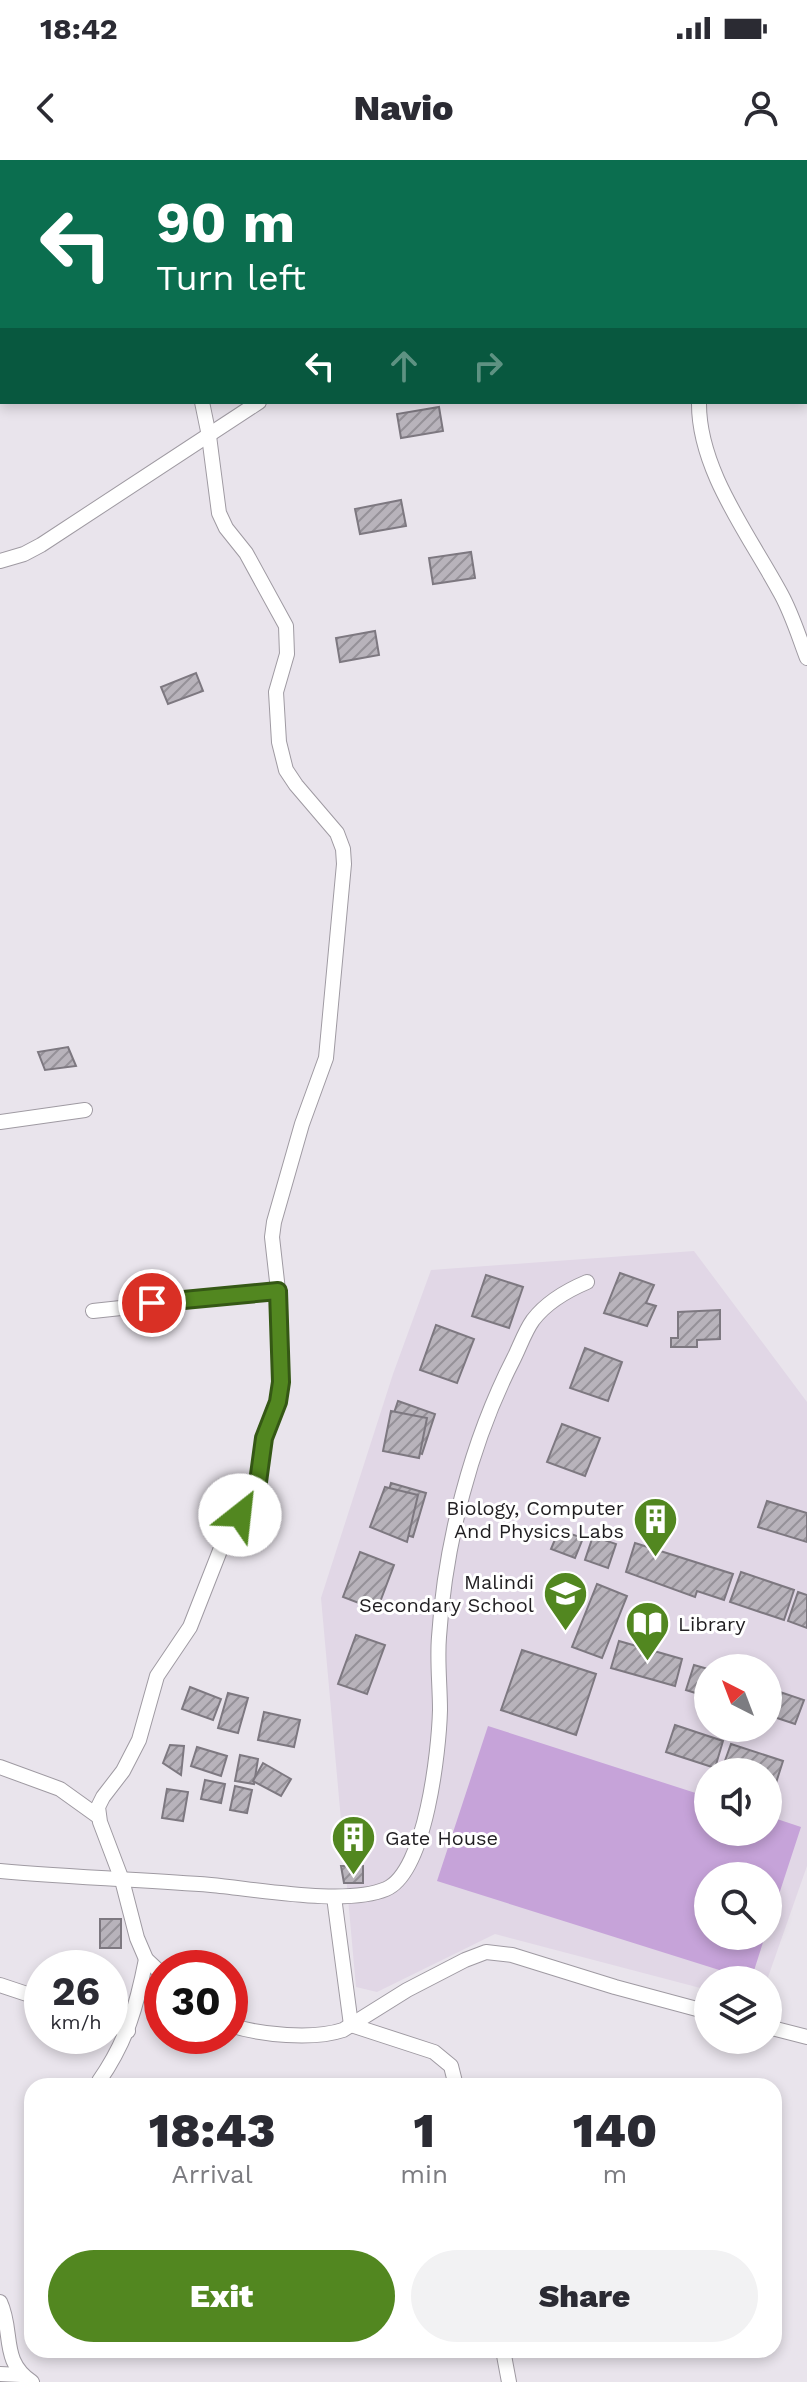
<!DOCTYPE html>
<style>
:root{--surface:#fff;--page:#f2f2f3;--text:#2b2b33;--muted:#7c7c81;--accent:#528720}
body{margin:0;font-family:"Work Sans",sans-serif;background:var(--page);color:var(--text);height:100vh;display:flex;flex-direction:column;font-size:30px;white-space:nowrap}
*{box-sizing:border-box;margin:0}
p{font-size:26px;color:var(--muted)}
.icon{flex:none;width:44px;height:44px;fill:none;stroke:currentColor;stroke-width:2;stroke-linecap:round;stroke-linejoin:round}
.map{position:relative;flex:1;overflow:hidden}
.sheet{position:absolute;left:24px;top:1918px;width:758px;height:280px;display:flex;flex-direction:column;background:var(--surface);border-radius:24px;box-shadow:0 4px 12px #0003}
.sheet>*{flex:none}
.guide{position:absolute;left:0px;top:0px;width:808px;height:244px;box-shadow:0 4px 12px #0003;background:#0b6e4f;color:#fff;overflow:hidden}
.needle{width:52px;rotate:318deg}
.controls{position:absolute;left:694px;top:1494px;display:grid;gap:16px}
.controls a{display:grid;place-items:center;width:88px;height:88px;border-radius:50%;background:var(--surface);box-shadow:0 4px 12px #0003;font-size:40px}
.speed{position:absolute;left:24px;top:1790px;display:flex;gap:16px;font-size:40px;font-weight:700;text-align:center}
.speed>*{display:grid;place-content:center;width:104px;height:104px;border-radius:50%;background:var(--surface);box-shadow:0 4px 12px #0003;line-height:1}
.speed small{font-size:20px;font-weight:400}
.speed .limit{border:12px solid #d22;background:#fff;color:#111}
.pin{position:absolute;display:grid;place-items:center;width:68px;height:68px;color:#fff;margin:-34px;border:4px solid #fff;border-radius:50%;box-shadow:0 2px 8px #0007}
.me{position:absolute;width:88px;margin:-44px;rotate:29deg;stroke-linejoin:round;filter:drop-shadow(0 0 6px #0008)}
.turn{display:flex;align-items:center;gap:28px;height:168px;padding:0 24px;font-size:36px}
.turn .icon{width:104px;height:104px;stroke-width:2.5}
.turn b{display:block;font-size:56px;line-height:68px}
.lanes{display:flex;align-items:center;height:76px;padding:0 24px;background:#0003;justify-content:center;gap:40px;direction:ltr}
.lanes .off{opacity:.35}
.eta{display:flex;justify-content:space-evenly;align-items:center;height:136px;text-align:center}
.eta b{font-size:48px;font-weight:800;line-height:56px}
.action{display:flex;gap:16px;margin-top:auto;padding:16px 24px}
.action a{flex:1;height:92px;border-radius:48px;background:var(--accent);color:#fff;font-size:32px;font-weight:800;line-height:92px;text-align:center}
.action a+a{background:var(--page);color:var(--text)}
.status{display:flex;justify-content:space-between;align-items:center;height:56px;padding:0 40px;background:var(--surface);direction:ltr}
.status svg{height:22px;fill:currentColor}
header{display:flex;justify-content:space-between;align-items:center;height:104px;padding:0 24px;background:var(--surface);font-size:36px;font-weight:800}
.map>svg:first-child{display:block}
</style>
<div class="status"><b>18:42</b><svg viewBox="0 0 49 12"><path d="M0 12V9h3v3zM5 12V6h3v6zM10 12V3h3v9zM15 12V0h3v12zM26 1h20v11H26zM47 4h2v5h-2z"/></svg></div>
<header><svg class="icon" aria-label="back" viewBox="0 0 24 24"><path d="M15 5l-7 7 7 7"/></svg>Navio<svg class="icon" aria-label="person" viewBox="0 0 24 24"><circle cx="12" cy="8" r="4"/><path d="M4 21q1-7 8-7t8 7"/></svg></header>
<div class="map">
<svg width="807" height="2222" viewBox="0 0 807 2222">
<defs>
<pattern id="building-hatch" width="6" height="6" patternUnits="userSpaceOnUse" patternTransform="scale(2)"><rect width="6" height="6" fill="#b8b3bb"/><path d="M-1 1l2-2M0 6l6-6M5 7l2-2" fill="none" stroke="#959198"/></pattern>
</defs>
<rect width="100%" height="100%" fill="#e9e4ec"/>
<path fill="#e1d7e6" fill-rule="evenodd" d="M694,1091l113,151v464l-40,114h-59v10l-213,-56 -118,58 -21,-5 -35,-389 72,-224 38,-104zM708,1508h60v60h-60zM708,1612h60v60h-60zM708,1716h60v60h-60z"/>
<polygon fill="#c6a3d9" points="488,1566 708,1637 708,1672 768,1672 768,1656 801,1667 768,1768 768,1716 708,1716 708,1776 765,1776 751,1820 437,1721"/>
<g fill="url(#building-hatch)" stroke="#7d7880" stroke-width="2">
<polygon points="439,247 443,271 401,278 397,254"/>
<polygon points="401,340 406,366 360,374 355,349"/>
<polygon points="471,392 475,418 433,424 429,398"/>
<polygon points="375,471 379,495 340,502 336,478"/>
<polygon points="196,513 203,531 168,544 161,527"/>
<polygon points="68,887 76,906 45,910 38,892"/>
<polygon points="620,1113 654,1125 646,1143 656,1146 647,1166 604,1153"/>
<polygon points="486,1115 523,1127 509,1168 472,1156"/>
<polygon points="720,1150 720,1179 697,1180 697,1187 671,1187 671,1178 678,1178 678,1152"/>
<polygon points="436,1165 474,1179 457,1223 420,1210"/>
<polygon points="585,1188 622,1202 608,1241 570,1228"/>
<polygon points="398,1241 435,1254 422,1294 391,1283 401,1256 394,1253"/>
<polygon points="391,1251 427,1258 419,1298 383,1291"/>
<polygon points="562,1264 600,1278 585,1316 547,1302"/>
<polygon points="391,1323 426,1333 413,1377 378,1367"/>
<polygon points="385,1327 418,1335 407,1382 370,1367"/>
<polygon points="767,1341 807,1353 807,1382 758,1367"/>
<polygon points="559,1370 583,1378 575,1398 551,1389"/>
<polygon points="593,1376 616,1384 608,1408 585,1400"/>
<polygon points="635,1383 733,1414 724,1440 697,1431 695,1437 626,1412"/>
<polygon points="360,1392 394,1405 377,1450 343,1437"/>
<polygon points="741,1412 794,1430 784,1460 730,1442"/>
<polygon points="597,1424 627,1436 602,1498 572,1487"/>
<polygon points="798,1432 807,1435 807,1468 788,1461"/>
<polygon points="356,1475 385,1485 367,1534 338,1524"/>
<polygon points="619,1481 682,1499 675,1526 611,1508"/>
<polygon points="522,1490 596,1514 576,1575 501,1550"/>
<polygon points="694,1505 708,1509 708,1537 686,1530"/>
<polygon points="190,1527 221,1539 213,1560 182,1549"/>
<polygon points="768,1528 804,1540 795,1564 768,1555"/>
<polygon points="228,1533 248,1538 238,1573 218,1568"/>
<polygon points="264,1552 300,1560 294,1587 258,1580"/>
<polygon points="675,1565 723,1581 715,1608 666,1592"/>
<polygon points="731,1584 783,1601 775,1626 768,1624 768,1612 732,1612 722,1609"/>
<polygon points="170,1585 184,1586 181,1615 163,1603"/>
<polygon points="197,1587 227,1596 221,1616 191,1606"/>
<polygon points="240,1595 258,1599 254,1624 235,1621"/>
<polygon points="263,1603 291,1619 281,1636 253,1621"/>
<polygon points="205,1620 225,1624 221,1643 201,1639"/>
<polygon points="235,1626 252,1630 247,1653 230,1650"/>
<polygon points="167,1629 188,1632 183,1661 162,1658"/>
<polygon points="341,1706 363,1706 363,1723 344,1723"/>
<rect x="100" y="1759" width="21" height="29"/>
</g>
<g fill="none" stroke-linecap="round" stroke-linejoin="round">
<defs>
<g id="street">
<polyline points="195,2 195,0"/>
<polyline points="806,104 807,103"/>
<path d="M699,242c-1,68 51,134 82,192 11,20 18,43 26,64"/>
<polyline points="0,401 24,394 41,385 259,242"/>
<polyline points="0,962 85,950"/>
<polyline points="93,1151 278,1131"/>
<polyline points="0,1607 60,1629 99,1657"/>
<path d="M0,1711c70,6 141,9 211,14 45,4 135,21 175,4 40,-17 53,-139 54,-179 0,-24 -3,-49 -1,-73 6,-94 32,-195 75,-279 6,-12 11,-27 19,-38 13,-17 35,-30 54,-38"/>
<polyline points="334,1737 351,1865 434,1892 451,1906 456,1926"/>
<polyline points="162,1814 146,1799 137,1778 122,1720 100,1662 98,1647 103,1637 123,1611 139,1580 157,1516 190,1467 221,1388 258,1322 264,1278 278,1242 281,1222 280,1148 272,1077 274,1062 302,964 326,898 344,704 343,689 337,673 296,625 286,610 279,582 276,532 287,494 286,466 246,393 226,368 219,353 209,276 202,242"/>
<polyline points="0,1825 42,1839"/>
<polyline points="110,1864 128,1871"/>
<path d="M230,1865c30,10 83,15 113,5l64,-40 58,-30 21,-8 26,3 103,32 93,25"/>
<polyline points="768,1867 807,1877"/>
<path d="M99,1921c28,-40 38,-76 47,-122"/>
<path d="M0,2142c14,30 0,59 32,80"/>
<polyline points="503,2190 509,2222"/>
<polyline points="0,2214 21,2215"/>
</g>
</defs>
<use href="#street" stroke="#9f9aa2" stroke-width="16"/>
<use href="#street" stroke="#fff" stroke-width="14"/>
</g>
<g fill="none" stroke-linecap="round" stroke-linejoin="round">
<defs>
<polyline id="route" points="152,1143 278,1131 281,1222 278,1242 264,1278 258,1322 240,1355"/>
</defs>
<use href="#route" stroke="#355815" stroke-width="20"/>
<use href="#route" stroke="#528720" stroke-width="14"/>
</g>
<defs>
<symbol id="building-pin" viewBox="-11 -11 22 30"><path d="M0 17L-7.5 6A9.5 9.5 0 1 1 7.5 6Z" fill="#528720" stroke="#fff"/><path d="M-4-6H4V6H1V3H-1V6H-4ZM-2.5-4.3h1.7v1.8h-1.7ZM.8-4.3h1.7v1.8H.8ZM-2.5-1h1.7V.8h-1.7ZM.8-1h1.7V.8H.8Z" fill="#fff"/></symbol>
<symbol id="school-pin" viewBox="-11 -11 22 30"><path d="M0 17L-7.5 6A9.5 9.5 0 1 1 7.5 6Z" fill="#528720" stroke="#fff"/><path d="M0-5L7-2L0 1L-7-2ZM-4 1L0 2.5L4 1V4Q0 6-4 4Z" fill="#fff"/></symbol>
<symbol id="library-pin" viewBox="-11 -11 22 30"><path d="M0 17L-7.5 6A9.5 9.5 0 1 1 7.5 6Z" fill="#528720" stroke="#fff"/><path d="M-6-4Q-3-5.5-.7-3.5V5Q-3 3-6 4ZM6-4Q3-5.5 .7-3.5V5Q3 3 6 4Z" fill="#fff"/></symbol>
</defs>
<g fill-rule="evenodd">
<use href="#building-pin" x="630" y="1334" width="51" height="69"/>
<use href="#school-pin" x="540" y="1408" width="51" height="69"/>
<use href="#library-pin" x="622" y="1438" width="51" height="69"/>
<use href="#building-pin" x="328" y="1652" width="51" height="69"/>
</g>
<g text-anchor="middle" stroke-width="6" stroke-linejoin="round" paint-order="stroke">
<g font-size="20" fill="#201e21" stroke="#fff" text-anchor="end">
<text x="624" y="1355">Biology, Computer<tspan x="624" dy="23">And Physics Labs</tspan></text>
<text x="534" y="1429">Malindi<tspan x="534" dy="23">Secondary School</tspan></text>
<text x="678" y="1471" text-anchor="start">Library</text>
<text x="385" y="1685" text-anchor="start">Gate House</text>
</g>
</g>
</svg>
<div class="controls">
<a><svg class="needle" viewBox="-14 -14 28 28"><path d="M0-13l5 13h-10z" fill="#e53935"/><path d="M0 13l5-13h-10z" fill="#7c7c81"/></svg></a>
<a><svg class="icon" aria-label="sound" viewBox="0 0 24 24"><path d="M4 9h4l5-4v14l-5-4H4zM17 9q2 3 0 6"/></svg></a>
<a><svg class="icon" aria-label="search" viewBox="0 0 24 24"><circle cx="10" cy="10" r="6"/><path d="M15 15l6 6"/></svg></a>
<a><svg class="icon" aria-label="layers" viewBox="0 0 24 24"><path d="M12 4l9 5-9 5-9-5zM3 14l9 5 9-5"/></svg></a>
</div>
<div class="speed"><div>26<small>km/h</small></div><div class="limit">30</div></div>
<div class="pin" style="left:152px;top:1143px;background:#d93025"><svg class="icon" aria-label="arrive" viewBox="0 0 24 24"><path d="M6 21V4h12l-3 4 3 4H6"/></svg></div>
<svg class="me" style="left:240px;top:1355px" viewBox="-20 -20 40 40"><circle r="19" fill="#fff"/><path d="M0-13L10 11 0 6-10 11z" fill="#528720"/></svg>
<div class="guide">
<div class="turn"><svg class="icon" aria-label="left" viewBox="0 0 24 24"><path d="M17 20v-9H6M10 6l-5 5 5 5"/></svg><div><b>90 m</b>Turn left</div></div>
<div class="lanes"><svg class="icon" aria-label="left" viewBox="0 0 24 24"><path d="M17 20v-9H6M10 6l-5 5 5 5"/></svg><svg class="icon off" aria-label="ahead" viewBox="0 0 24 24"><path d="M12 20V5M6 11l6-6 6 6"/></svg><svg class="icon off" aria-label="right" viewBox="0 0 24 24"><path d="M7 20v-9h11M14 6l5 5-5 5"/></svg></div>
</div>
<section class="sheet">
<div class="eta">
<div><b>18:43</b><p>Arrival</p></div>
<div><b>1</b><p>min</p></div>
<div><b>140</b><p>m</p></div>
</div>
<div class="action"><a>Exit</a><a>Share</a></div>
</section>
</div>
